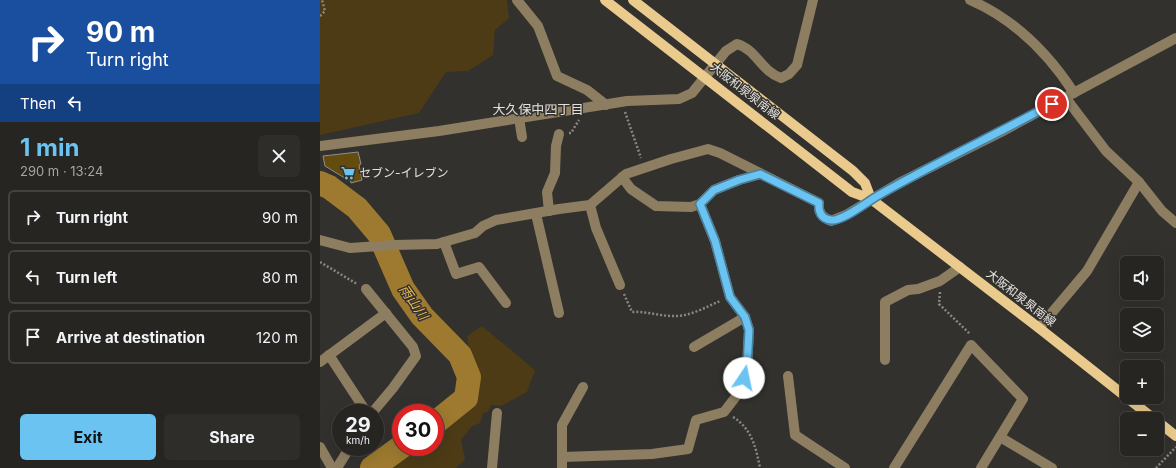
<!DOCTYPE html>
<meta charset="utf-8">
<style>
:root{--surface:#262522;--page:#2e2d2a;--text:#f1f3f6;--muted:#a4a5a5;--line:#424240;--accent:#6bc3f2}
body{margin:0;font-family:Inter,"Noto Sans JP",sans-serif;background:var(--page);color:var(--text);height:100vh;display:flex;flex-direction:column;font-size:15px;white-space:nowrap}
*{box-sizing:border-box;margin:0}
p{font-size:13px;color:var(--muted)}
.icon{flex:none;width:22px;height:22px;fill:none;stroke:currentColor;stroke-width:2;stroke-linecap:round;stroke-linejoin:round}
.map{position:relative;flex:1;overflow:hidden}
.details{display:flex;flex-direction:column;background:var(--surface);width:320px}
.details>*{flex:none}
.guide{background:#1a4fa0;color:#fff;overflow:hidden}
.fabs{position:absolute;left:800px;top:256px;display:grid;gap:8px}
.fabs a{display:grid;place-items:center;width:44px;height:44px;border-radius:6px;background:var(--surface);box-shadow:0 4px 16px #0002,0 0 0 1px var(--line);font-size:20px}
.speed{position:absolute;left:12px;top:404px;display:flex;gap:8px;font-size:20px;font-weight:700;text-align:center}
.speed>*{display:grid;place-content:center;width:52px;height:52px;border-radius:50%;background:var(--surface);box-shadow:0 4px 16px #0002,0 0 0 1px var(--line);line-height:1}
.speed small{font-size:10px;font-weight:400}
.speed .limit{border:6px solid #d22;background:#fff;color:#111}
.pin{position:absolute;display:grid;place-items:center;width:34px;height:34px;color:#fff;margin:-17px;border:2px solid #fff;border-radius:50%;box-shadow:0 1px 4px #0007}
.me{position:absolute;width:44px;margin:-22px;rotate:11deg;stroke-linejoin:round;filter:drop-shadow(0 0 3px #0008)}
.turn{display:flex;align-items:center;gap:14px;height:84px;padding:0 20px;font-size:18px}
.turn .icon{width:52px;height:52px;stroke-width:2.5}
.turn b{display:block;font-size:28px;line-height:34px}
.then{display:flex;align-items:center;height:38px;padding:0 20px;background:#0003;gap:8px;font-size:15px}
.round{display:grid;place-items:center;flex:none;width:42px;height:42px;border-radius:6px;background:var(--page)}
.summary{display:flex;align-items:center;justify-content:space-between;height:68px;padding:0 20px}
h1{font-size:24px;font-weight:700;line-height:30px;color:var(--accent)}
.action{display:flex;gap:8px;margin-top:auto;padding:8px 20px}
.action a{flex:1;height:46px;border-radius:6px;background:var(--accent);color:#111;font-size:16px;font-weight:700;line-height:46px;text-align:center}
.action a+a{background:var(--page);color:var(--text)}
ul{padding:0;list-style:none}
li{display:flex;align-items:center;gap:12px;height:54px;margin:0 8px 6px;padding:0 12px;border:2px solid var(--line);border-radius:6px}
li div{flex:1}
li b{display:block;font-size:15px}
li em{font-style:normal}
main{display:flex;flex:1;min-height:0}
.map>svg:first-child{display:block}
</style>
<main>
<section class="details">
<div class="guide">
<div class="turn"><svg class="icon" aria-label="right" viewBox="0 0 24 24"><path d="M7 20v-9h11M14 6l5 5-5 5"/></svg><div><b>90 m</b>Turn right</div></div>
<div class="then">Then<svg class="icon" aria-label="left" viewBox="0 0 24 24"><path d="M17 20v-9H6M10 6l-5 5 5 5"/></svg></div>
</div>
<div class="summary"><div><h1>1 min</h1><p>290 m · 13:24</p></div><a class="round"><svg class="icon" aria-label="close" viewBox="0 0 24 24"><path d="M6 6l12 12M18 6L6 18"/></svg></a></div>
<ul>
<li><svg class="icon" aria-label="right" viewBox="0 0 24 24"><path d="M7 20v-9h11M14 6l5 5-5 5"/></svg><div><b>Turn right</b></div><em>90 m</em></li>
<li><svg class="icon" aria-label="left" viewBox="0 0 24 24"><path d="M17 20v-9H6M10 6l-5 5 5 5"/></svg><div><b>Turn left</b></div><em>80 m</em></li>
<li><svg class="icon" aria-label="arrive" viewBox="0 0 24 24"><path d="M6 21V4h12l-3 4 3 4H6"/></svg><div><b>Arrive at destination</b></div><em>120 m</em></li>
</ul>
<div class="action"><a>Exit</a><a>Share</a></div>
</section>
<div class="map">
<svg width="856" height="468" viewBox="0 0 856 468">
<rect width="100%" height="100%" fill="#33312d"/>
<g fill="#4d3b16">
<polygon points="0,0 187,0 189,18 175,30 173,55 148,71 126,72 99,113 0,135"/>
<path d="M162,326l53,44 -8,22 -26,14 -10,-1 -3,7 -5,1 -3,10 -8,3 -11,14 4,19 -9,9h-65l29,-21h15v-11c25,-18 52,-31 43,-68 -4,-12 -10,-18 -11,-32z"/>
</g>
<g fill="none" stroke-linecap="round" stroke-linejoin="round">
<g stroke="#9d7a2f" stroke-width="24">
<polyline points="0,183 9,187 37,208 59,234 83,289 102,316 140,355 149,377 146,398 115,423"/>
<polyline points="52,468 81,447"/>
</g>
</g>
<polygon fill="#644b0e" stroke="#918f8a" points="38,152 41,164 39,165 42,180 31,183 30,179 28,180 5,166 3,156"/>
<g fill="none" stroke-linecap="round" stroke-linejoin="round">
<g stroke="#888783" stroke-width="2.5" stroke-dasharray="2 2" stroke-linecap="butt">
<polyline points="0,16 5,11 2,0"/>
<polyline points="305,112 321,158"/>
<polyline points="249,133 251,133 259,120"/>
<polyline points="0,262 37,284"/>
<polyline points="620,292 619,304 650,334"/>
<path d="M304,294l8,18c14,-1 27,4 41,4 16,1 33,-9 47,-15"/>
<path d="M413,417c19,12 23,31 27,51"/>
<polyline points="836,468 856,447"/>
</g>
<g stroke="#8d7e61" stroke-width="10">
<polyline points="197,0 218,26 237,76 267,90 286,105"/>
<path d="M650,0c44,19 78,53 104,93"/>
<polyline points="745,97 786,151 819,182 842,211 856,223"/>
<polyline points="199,118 202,137"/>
<path d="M0,146l119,-15 188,-30 52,-2 13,-6 34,-42 11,-7c20,6 24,27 44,34l8,-4 8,-9 16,-65"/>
<polyline points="302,177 311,189 336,206 371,207 380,204 394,190 419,180 441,174"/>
<polyline points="270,205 276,228 300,285"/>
<polyline points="229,211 227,192 235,173 236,146 239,134"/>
<polyline points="216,214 239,313"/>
<path d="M0,240l30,8 44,-3 43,-1 38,-11 8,-7 13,-6 63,-11 31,-4 36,-31 45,-15 37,-10 12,4 99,50c-1,10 3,14 12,18l15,-6 53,-32 102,-51 175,-94"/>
<polyline points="124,242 136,274 159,267 186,303"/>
<polyline points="46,289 93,347 96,356 73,388 52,413"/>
<polyline points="719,328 767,271 819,182"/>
<polyline points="374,347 425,317"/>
<polyline points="9,355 47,413"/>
<polyline points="565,360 565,302 588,290 598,289 620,281 640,267"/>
<polyline points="0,362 66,313"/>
<polyline points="468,376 475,435 525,468"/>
<polyline points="680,437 732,468"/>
<polyline points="0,447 12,468"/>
<polyline points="242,457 332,454 368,449 376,420 404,412 421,390 427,367 429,330 425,317 410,297 395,241 380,204"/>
<polyline points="17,468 30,447"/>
<polyline points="172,468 177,413"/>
<polyline points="242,468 242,425 263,387"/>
<polyline points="574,468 651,345 703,399 661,468"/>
</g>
<g stroke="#eacb8d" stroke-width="10">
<polyline points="285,0 532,192 551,199 719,328 834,419"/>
<polyline points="313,0 533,171 545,183 551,199"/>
<polyline points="837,421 856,436"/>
</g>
</g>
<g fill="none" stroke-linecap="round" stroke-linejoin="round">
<defs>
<path id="route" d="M424,378l3,-11 2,-37 -4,-13 -15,-20 -15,-56 -15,-37 14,-14 25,-10 21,-6 59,29c-1,8 2,16 12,17 11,2 37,-19 48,-25 56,-32 116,-60 173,-91"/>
</defs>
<use href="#route" stroke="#467f9d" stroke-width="10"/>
<use href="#route" stroke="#6bc3f2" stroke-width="7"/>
</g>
<defs>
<symbol id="supermarket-bare" viewBox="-9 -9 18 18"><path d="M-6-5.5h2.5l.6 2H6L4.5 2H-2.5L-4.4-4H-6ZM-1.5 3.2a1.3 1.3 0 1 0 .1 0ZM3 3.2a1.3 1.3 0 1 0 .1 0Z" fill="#6bc3f2" stroke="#33312d" stroke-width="2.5" paint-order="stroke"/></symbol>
</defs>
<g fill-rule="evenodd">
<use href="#supermarket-bare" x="18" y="163" width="20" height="20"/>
</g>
<g text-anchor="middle" stroke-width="3" stroke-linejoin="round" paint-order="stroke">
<g font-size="12" fill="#e4e3e0" stroke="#33312d">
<text transform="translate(425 91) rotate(38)" y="4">大阪和泉泉南線</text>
<text transform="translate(701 298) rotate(38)" y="4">大阪和泉泉南線</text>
</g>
<g font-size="12" fill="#e4e3e0" stroke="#33312d" text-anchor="start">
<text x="39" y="177">セブン-イレブン</text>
</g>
<g font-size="13" fill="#e4e1dc" stroke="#33312d">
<text x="218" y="114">大久保中四丁目</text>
</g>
<g font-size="13" font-style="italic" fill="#edbd56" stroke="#33312d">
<text transform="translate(94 302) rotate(55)" y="5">雨山川</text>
</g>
</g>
</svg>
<div class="fabs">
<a><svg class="icon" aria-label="sound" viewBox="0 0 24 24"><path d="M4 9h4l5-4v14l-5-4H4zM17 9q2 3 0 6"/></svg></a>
<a><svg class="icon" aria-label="layers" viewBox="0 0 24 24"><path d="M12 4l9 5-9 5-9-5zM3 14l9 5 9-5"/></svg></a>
<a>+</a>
<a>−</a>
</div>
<div class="speed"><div>29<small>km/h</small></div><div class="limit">30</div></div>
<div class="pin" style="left:732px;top:104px;background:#d93025"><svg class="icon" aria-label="arrive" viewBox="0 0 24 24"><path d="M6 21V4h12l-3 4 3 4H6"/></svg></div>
<svg class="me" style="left:424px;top:378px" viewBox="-20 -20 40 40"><circle r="19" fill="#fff"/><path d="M0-13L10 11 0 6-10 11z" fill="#6bc3f2"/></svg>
</div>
</main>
